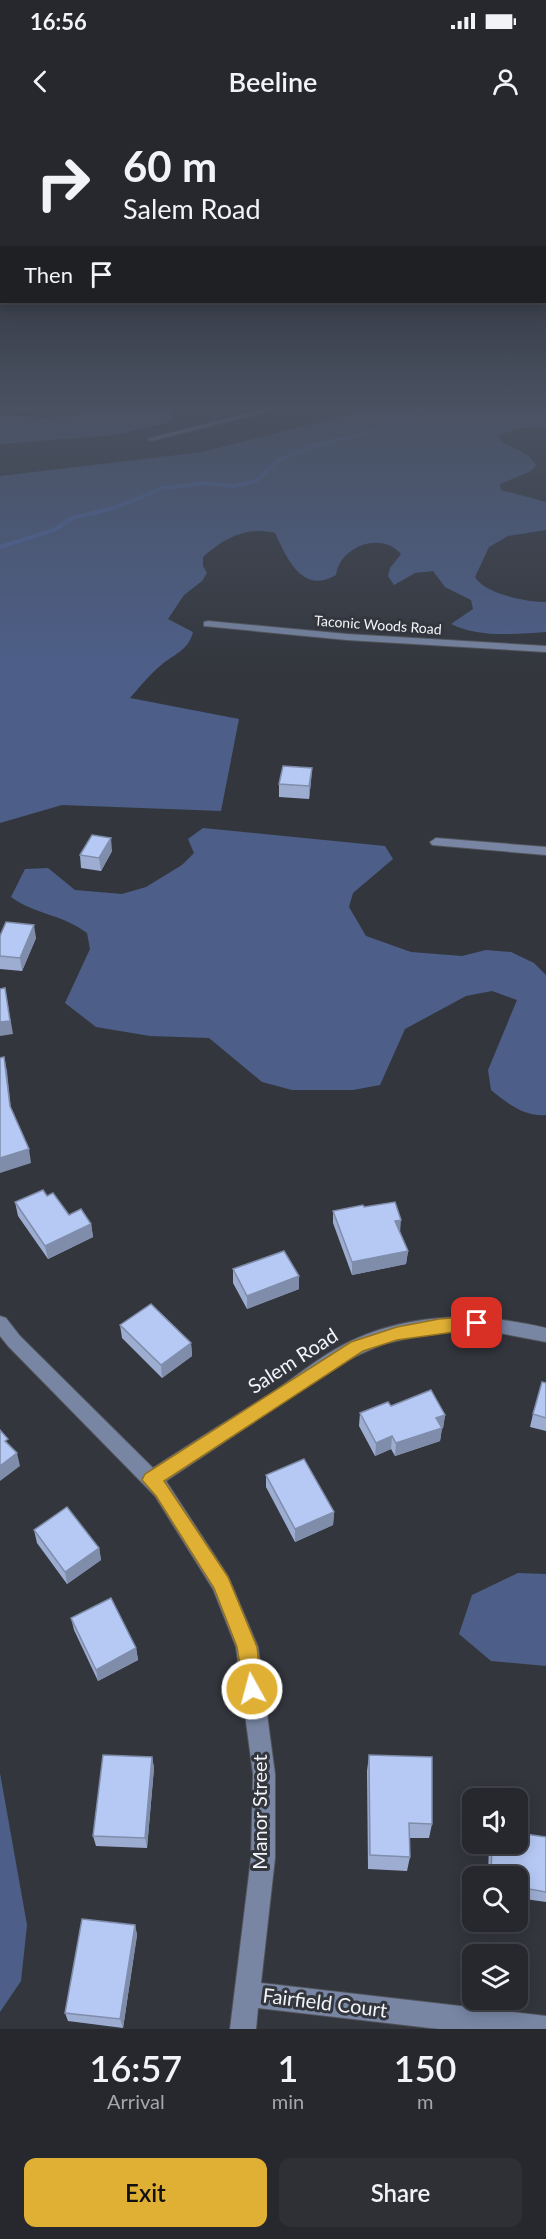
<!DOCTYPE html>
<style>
:root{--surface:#26282e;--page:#2e3036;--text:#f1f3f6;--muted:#a4a6aa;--line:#42444a;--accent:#e0b034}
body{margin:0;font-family:Lato,sans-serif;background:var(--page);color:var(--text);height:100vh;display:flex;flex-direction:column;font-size:22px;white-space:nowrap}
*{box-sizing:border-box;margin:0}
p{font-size:20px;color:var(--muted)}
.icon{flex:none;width:33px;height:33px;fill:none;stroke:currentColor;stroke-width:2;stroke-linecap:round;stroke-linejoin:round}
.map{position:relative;height:1909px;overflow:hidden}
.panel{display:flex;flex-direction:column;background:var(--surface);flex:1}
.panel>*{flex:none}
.banner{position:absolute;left:0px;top:0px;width:546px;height:183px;box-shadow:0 3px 15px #0003,0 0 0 2px var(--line);background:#26282e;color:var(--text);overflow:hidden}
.tools{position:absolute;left:462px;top:1668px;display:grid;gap:12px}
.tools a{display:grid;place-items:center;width:66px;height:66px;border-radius:12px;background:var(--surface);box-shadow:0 3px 15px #0003,0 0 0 2px var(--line);font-size:30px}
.pin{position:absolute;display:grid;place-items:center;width:51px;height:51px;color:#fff;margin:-26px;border-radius:12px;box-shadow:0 3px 9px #0006}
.me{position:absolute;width:66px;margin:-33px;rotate:353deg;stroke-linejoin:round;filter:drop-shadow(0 0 4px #0008)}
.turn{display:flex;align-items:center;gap:21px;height:126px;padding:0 24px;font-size:27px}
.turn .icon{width:78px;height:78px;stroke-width:2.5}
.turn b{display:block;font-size:42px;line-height:51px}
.then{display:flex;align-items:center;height:57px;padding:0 24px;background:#0003;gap:12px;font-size:22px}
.eta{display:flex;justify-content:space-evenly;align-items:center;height:102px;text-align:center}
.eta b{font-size:36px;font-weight:600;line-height:42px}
.cta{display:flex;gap:12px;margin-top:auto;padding:12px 24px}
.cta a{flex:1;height:69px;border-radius:12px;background:var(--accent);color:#111;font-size:24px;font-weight:600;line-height:69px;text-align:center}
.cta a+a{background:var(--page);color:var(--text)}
.status{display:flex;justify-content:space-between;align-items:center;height:42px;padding:0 30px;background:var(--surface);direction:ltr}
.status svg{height:16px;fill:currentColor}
header{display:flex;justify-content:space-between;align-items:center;height:78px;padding:0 24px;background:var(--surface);font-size:27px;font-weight:600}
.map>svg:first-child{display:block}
</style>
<div class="status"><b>16:56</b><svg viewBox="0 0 49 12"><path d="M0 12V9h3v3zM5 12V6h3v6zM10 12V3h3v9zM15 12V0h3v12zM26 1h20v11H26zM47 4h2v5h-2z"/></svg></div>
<header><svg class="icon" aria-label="back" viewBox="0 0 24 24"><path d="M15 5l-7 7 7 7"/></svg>Beeline<svg class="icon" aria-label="person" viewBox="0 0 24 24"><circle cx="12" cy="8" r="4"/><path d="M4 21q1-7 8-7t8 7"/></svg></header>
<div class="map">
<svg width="546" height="1909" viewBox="0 0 546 1909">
<rect width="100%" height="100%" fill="#33363d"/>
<g fill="#4d5f89">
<polygon points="239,286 177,288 170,293 173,297 167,303 114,315 0,324 0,294 42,298 71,296 109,287"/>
<path d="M381,286h165v23l-26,-1 -21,7 1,5c14,12 25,8 36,25l-5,6 -31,13 1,6 45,12v28l-38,6 -19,11 -14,30c10,17 52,25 71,25v30c-31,2 -66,6 -95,-8l22,-15 -2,-9 -26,-13 -12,-16 -18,2 -21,12 -6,-9 2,-8 11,-14c-19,-23 -61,-8 -65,21 -34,20 -49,-17 -61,-42 -28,-7 -51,5 -72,24v9l4,7 -5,8 -18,14 -16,24 25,13c-5,19 -19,22 -33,34 -11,9 -21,22 -30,32l109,21 -18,92 -159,-6 -62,18v-347l202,-24z"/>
<path d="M203,708l182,18 8,13 -40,34 -4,14 17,29 45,16 51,4 24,-6 25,2 23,11 12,12v140c-22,2 -39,-12 -55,-25l-3,-20 29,-70 -25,-9 -26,5 -61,33 -25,56 -27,5h-61l-30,-8 -53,-44 -59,-2 -54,-9 -31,-24 25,-54 -3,-16c-25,-19 -51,-18 -76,-36l14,-28 23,-1 27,22 47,4 24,-7 36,-22 12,-12 -6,-14z"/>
<polygon points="518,1453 546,1454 546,1546 491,1541 459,1514 472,1475"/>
<polygon points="0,1653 27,1805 21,1861 0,1892"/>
</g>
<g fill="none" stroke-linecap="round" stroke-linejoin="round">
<polyline stroke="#4f69aa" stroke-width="4" points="0,427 56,409 72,398 114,388 164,368 205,363 234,366 256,361 280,339 316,325 369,313 424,286"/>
<defs>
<g id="minor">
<polygon points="0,286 53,286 24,291"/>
<polygon points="276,286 291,286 151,321 147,319"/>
<polygon points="208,501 347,514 546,526 546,532 347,520 204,506 204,502"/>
<polygon points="436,718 546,727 546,735 432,725 430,722"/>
<path d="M0,1196l6,2 14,18 133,132c40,-26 80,-51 120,-76 24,-16 46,-35 72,-48 63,-32 134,-32 201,-16v14l-47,-9 -48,-1 -24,2 -44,10 -36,16 -181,121 62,95 30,71 17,127v84l-14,125 285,33v13h-107l-181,-21 -2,21h-26l21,-171 2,-84 -17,-127 -23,-58 -58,-93 -147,-150 -8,-10z"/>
</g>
</defs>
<use href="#minor" stroke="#52545b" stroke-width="2"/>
<use href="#minor" fill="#7886a3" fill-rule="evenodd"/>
</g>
<g fill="#9dadd2">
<polygon points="312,648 311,661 309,679 279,677 279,664"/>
<polygon points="112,731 101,751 81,748 80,735"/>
<polygon points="0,816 36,818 22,851 0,849"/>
<polygon points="47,1076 69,1095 91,1104 93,1117 48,1139 18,1096 15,1082"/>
<polygon points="364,1087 400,1113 408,1131 406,1144 352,1155 333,1103 333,1091"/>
<polygon points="233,1149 299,1156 299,1169 247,1189 233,1163"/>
<polygon points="120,1205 191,1223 192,1236 162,1258 122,1218"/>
<polygon points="546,1263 546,1311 530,1307 533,1294"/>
<polygon points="391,1286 445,1295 443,1308 442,1308 440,1321 395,1336 391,1329 375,1336 359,1306 360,1293"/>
<polygon points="266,1355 334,1392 333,1405 295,1422 266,1367"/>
<polygon points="34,1410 99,1428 101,1440 67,1464 37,1423"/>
<polygon points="71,1498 136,1528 138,1540 98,1561 74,1510"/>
<polygon points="369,1635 432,1704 429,1718 409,1718 410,1737 407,1751 368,1749 367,1651"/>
<polygon points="152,1637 154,1648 147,1728 96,1726 93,1716"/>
<polygon points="546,1717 546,1782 518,1778 518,1756 488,1756 489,1724 518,1724"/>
<polygon points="135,1805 137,1815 123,1908 68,1901 65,1893"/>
</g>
<g fill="#7f8dab">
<polygon points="312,648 311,661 309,679 309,666"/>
<polygon points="111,718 112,731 101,751 99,738"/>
<polygon points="34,805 36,818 22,851 20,838"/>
<polygon points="5,868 13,914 0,916 0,902"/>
<polygon points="4,937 7,951 12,999 10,986"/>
<polygon points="29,1029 31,1043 0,1053 0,1038"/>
<polygon points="401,1100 400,1113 395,1101"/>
<polygon points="91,1104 93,1117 48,1139 45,1126"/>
<polygon points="408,1131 406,1144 352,1155 352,1142"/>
<polygon points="299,1156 299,1169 247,1189 247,1176"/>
<polygon points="191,1223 192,1236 162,1258 161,1245"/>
<polygon points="445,1295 443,1308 442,1308 440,1321 395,1336 396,1323 436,1298"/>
<polygon points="392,1316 391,1329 375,1336 376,1323"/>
<polygon points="17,1333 20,1346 0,1361 0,1346"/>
<polygon points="334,1392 333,1405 295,1422 295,1409"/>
<polygon points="99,1428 101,1440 67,1464 65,1452"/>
<polygon points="136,1528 138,1540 98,1561 96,1550"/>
<polygon points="152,1637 154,1648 147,1728 145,1718"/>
<polygon points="135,1805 137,1815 123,1908 120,1899"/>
</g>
<g fill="#b6c9f4" stroke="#7f8dab" stroke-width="1.5">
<polygon points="283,646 312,648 309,666 279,664"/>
<polygon points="92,715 111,718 99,738 80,735"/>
<polygon points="6,802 34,805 20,838 0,836 0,816"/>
<polygon points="5,868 10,901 0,902 0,869"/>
<polygon points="4,937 10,986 29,1029 0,1038 0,938"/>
<polygon points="43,1070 47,1076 53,1073 69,1095 81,1089 91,1104 45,1126 15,1082"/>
<polygon points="395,1082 401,1100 395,1101 408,1131 352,1142 333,1091 363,1085 364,1087"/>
<polygon points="284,1131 299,1156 247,1176 233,1149"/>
<polygon points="151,1184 191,1223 161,1245 120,1205"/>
<polygon points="542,1262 546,1263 546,1298 533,1294"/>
<polygon points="431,1270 445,1295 436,1298 442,1308 396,1323 392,1316 376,1323 360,1293 388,1282 391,1286"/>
<polygon points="0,1310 8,1319 5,1321 17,1333 0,1346"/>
<polygon points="304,1339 334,1392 295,1409 266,1355"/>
<polygon points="67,1387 99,1428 65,1452 34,1410"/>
<polygon points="111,1478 136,1528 96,1550 71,1498"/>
<polygon points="103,1635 152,1637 145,1718 93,1716"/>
<polygon points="369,1635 432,1637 432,1704 409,1703 410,1737 370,1735"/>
<polygon points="518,1713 546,1717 546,1772 518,1767 518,1756 491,1756 492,1724 518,1724"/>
<polygon points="82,1799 135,1805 120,1899 65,1893"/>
</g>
<linearGradient id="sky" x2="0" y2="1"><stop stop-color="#1c1e22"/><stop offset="0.52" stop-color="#4a5262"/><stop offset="1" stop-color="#4a5262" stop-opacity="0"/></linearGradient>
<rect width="546" height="554" fill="url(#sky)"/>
<polygon fill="#e0b034" stroke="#927222" stroke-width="1.5" points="477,1196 483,1198 485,1203 483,1208 397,1220 363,1231 164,1361 228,1457 257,1527 262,1569 259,1576 252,1579 245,1576 237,1527 214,1468 156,1376 142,1360 145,1354 351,1222 397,1207 439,1199"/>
<g text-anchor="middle" stroke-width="6" stroke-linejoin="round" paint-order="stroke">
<g font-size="14" fill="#f2f4f8" stroke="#33363d">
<text transform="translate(378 505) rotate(4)" y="5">Taconic Woods Road</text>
</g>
<g font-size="20" fill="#f2f4f8" stroke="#33363d">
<text transform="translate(293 1241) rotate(-33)" y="7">Salem Road</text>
<text transform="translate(260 1692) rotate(-90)" y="7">Manor Street</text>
<text transform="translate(325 1883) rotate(7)" y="7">Fairfield Court</text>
</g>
</g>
</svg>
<div class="tools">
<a><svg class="icon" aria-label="sound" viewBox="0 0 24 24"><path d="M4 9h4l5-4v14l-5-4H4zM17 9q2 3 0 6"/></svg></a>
<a><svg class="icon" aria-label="search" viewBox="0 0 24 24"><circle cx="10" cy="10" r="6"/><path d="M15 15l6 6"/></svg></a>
<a><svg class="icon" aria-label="layers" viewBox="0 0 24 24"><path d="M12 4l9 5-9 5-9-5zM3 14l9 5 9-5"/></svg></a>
</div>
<div class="pin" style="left:477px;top:1203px;background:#d93025"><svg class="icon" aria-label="arrive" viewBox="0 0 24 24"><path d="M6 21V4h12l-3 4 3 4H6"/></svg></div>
<svg class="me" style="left:252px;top:1569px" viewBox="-20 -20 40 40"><circle r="17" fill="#e0b034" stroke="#fff" stroke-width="3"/><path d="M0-11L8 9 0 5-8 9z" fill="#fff"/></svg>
<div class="banner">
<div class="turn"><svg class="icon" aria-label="right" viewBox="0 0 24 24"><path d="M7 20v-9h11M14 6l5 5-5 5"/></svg><div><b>60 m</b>Salem Road</div></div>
<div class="then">Then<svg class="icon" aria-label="arrive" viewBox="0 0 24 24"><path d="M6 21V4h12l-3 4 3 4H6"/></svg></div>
</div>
</div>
<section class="panel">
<div class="eta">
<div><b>16:57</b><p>Arrival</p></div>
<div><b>1</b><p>min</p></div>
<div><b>150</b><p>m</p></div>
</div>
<div class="cta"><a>Exit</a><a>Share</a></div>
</section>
